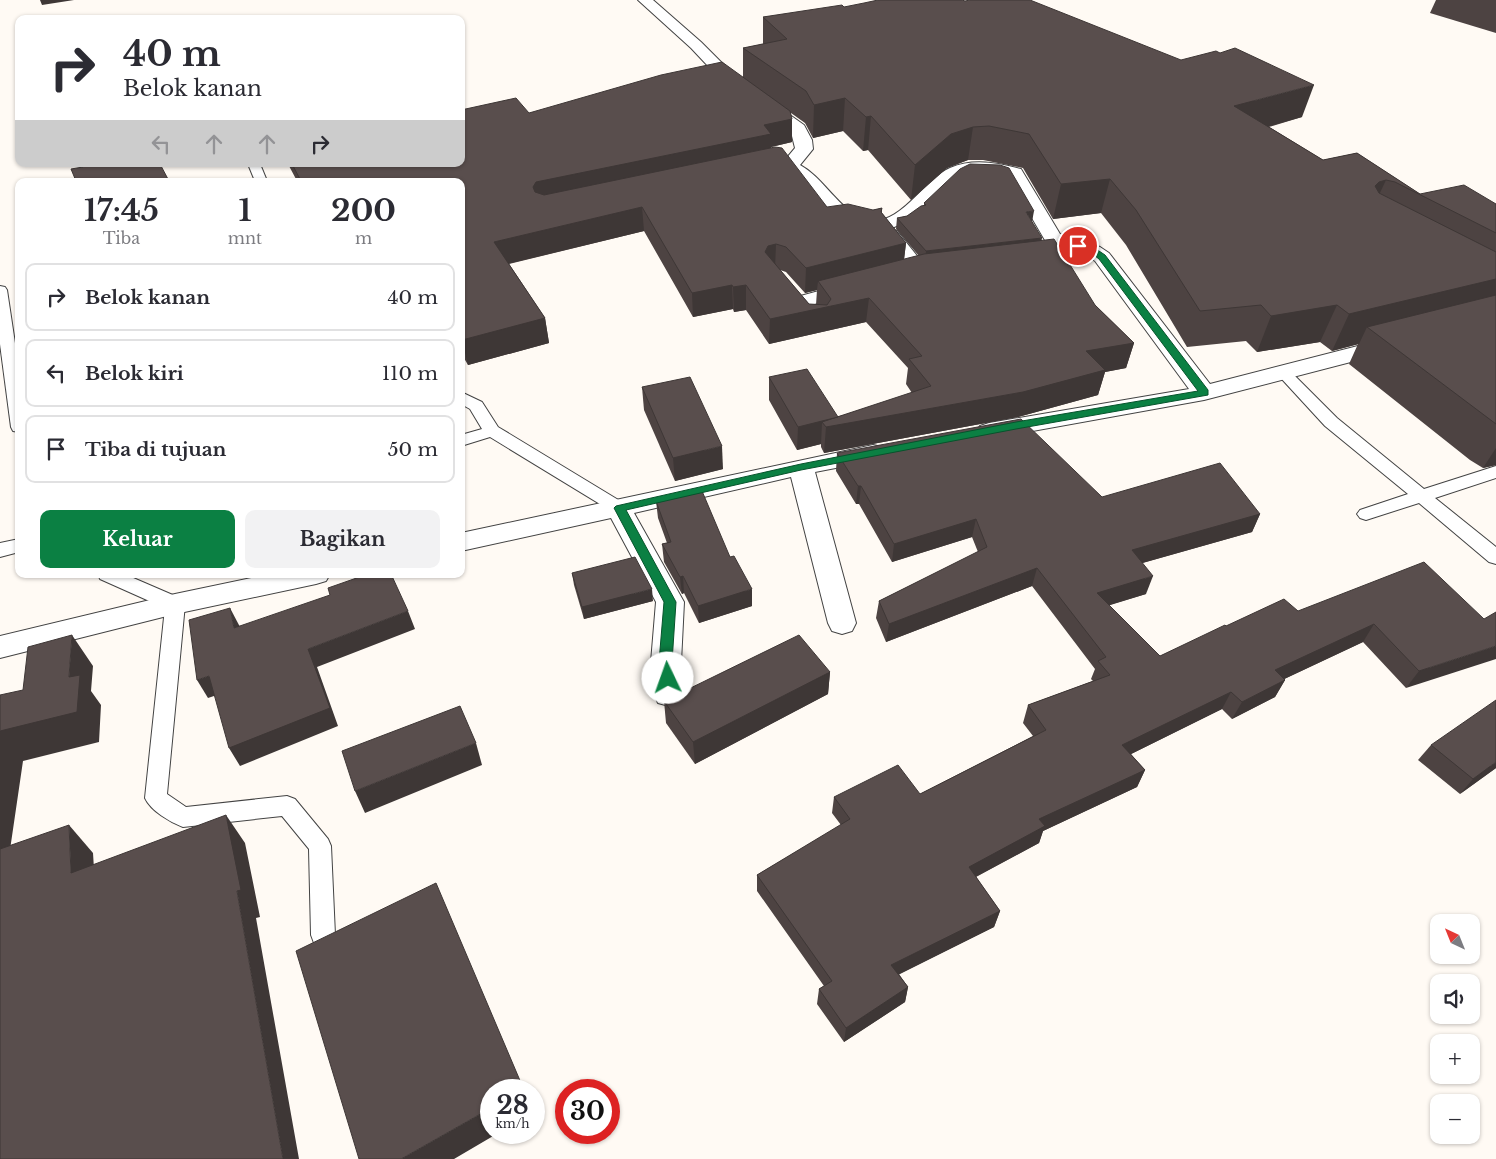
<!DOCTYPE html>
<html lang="id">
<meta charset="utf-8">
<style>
:root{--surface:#fff;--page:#f2f2f3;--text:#2b2b33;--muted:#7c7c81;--line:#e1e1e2;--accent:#0b8043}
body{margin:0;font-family:"Libre Baskerville",serif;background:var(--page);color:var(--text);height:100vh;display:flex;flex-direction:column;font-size:19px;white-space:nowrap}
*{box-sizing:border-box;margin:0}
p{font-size:16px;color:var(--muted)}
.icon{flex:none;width:28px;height:28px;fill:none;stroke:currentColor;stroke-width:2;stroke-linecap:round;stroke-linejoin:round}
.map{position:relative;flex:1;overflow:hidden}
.drawer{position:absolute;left:15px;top:178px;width:450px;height:400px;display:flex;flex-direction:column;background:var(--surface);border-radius:10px;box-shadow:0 1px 4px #0004}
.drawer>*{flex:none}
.banner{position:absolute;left:15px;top:15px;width:450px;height:152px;border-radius:10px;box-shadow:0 1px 4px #0004;background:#fff;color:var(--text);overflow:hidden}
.needle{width:32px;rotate:317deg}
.tools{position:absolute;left:1430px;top:914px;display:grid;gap:10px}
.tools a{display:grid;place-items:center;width:50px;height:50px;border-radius:10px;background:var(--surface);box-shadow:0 1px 4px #0004;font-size:25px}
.speed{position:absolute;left:480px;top:1079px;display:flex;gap:10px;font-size:25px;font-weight:700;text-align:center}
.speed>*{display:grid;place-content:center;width:65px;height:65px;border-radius:50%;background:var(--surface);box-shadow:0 1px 4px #0004;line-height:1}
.speed small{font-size:12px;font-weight:400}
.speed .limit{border:8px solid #d22;background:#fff;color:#111}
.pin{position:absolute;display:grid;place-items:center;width:42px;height:42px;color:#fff;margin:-21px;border:2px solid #fff;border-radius:50%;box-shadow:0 1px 5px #0007}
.me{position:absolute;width:55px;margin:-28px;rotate:357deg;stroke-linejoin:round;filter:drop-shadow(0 0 4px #0008)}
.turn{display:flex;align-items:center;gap:18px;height:105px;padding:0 25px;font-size:22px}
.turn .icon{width:65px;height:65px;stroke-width:2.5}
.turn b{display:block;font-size:35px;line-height:42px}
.lanes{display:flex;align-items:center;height:48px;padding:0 25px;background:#0003;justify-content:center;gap:25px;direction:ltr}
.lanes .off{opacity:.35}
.eta{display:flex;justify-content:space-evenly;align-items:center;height:85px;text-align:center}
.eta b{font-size:30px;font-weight:700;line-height:35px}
.button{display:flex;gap:10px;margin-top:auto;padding:10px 25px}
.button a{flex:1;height:58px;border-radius:10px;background:var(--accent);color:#fff;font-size:20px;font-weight:700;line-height:58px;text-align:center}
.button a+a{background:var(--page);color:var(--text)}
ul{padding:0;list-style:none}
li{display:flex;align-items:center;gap:15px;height:68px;margin:0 10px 8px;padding:0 15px;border:2px solid var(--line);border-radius:10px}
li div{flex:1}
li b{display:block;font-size:19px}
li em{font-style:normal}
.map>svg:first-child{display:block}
</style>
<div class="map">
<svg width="1496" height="1159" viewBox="0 0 1496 1159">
<rect width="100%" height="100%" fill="#fffaf4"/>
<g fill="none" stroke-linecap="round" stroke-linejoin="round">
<defs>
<g id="lane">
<polygon points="248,164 260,164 267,181 255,181"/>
<polygon points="0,286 5,287 7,290 19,370 19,432 13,431 11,427 0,344"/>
<polygon points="1284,368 1289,370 1337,418 1424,489 1496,466 1496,478 1435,498 1496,547 1496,564 1489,562 1419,503 1366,520 1360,518 1357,514 1360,510 1408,494 1325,426 1279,376 1276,373 1279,370"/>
<polygon points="461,392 482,402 498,427 625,504 628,508 625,512 619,514 613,512 490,437 461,446 461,435 482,429 470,409 461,404"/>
<polygon points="19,539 19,552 0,557 0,543"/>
<path d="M98,574h26l58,25 3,5 -18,190 19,13 101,-11 8,3 33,40 3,7 4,89 -3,8 -9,4 -9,-4 -3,-8 -2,-86 -27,-33 -99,11c-13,-5 -32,-16 -38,-29l20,-190 -65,-29z"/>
</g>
<g id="street">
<path d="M638,0h15l48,42 34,34 69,49 8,15 1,9 -13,16c24,13 38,44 64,54 34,12 60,-40 86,-51 23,-10 48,-5 71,1l39,65 40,13 9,6 101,131 179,-46 8,2 3,5 -3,5 -193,50 -215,39 -9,-3 -3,-5 3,-5 9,-3 200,-34 -94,-128 -9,-6 -40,-13 -38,-65 -25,-4 -18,1 -16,10 -37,35 -20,9 -20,4 -22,-6 -12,-7 -45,-43 -11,-6 -15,-3 -3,-4 3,-4 6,-1 12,2 10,-12 -4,-16 -68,-50 -32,-34z"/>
<polygon points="890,229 897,231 926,267 929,271 926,275 919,277 912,275 883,239 880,235 883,231"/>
<polygon points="852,282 859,284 862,288 859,292 800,308 793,306 789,302 793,298"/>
<polygon points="873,445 882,447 885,453 882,459 815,472 856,623 852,631 842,634 832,631 828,623 791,477 634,513 684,602 681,662 684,694 680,703 669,706 658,703 654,694 651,662 656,602 611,518 461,551 461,533"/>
<polygon points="270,574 330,574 326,581 316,584 175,614 0,658 0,636 175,594"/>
</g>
</defs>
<use href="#lane" stroke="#434343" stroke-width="2"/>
<use href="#street" stroke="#434343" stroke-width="2"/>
<use href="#lane" fill="#fff" fill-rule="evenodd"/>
<use href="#street" fill="#fff" fill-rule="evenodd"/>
</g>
<g fill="#4d4342" fill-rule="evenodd">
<polygon points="1436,0 1496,0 1496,33 1430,13"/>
<path d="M965,1l337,116 -33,10 54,33 34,-7 63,41 76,10v261l-13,3 -13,-8 -121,-96 9,-20 -26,7 -12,-9 -63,10 -11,-11 -59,6 -61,-102 -25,-32 -48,6 -30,-51 -40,-8h-15l-21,8 -36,32 -43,-50 -5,1 -20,-20 -30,7 -8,-15 -14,-10 1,29 -21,5v1l56,59 46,3 9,-2v5l24,30 -2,17 15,-4 -23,-27 1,-11 10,-2 17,-11v-2l108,19 9,19 54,64 39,38 -8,25 -21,4 -7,23 -80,22 -194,36 -3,-6v-3l-24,6 -28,-50v-23l69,40 74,-24 -6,-9 2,-16 -42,-46 -97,22 -23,-34 -12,2 -1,-3 -40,8 -49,-86 -135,33 36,54 4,25 -81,22 -7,-12v-172h-164l-9,-17h173l68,-51 214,-36v-29l20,-4v-27l81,-10zM780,270l6,2 19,21 12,-3 -1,15 -7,-1z"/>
<polygon points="642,387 723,469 675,481 644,410"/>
<polygon points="837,453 1102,497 1260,514 1252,532 1142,563 1146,594 1109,605 1160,656 1226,626 1298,611 1484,619 1406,688 1363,642 1284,679 1285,680 1275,697 1232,719 1222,709 1131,754 1145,770 1137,787 1043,831 1039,843 976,877 1000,911 994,927 899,974 908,987 905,1002 844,1042 817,1004 819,989 824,986 757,891 757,875 841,825 832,813 834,797 920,794 1033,736 1023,723 1028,705 1093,681 1091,679 1095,669 1032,586 886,642 876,618 879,601 978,552 972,537 892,562 859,504 856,504 836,471"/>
<polygon points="656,501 730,557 752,606 699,623 684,593 682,594 664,562 662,544 667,543 658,518"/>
<polygon points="572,573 653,601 584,619 574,585"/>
<polygon points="830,672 828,694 695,764 666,723 664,701"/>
<polygon points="1431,745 1496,768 1460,794 1418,760"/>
</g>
<g fill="#3e3736">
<polygon points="40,0 74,0 42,5"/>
<polygon points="1314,85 1302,117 1224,139 1234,106"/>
<polygon points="845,98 843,131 813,138 814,105"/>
<polygon points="871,116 868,150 863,151 866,117"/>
<polygon points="792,119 792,142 771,147 770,157 539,205 533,187 536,182 764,125"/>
<polygon points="973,127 968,160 947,168 911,200 915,165 951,134"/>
<polygon points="1110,179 1101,213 1053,219 1061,184"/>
<polygon points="1386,180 1370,214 1375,186 1379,182"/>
<polygon points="642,207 644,231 499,266 494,242"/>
<polygon points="1034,211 1032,222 1026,212"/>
<polygon points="1042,238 1040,249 925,262 926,251"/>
<polygon points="906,243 903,267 818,281 817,290 805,293 806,268"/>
<polygon points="776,244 775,268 765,252 768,246"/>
<polygon points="1496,279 1496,310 1367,327 1359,344 1332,351 1349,314"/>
<polygon points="732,285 733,309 693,317 692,293"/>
<polygon points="746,285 746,310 734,312 733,287"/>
<polygon points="869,298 866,322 769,344 770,319"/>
<polygon points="1337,305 1320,342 1257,352 1271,316"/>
<polygon points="545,318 549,343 468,365 462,340"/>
<polygon points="1134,343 1126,368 1105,372 1098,395 1018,417 824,453 826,427 822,422 821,444 797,450 798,427 1086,351"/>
<polygon points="722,446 723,469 675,481 673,458"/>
<polygon points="1496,448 1496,465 1483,468"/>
<polygon points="858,486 861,486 859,504 856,504"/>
<polygon points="1260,514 1252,532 1125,568 1132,550"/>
<polygon points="976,519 972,537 892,562 894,544"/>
<polygon points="1037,568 1032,586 886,642 889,624"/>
<polygon points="683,576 684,593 682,594 680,577"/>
<polygon points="1153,576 1146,594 1091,611 1097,593"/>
<polygon points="652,589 653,601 584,619 582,607"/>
<polygon points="752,589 752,606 699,623 698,606"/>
<polygon points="230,608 240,627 234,628"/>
<polygon points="408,611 415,629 317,667 338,726 240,766 229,748 308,649"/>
<polygon points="1374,624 1363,642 1265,688 1275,670"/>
<polygon points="72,635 93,666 91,691 101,705 99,742 23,761 5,884 0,879 0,731 69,677"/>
<polygon points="1496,646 1496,659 1406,688 1419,671"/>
<polygon points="830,672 828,694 695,764 693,742"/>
<polygon points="209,676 220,694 208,698 197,680"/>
<polygon points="1285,680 1275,697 1232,719 1242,702"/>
<polygon points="1231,692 1222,709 1115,762 1122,745"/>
<polygon points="476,743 482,765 365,813 355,791"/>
<polygon points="1496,762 1496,768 1460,794 1473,779"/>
<polygon points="1145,770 1137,787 1043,831 1039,843 964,883 969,867 1039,819"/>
<polygon points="226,815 245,843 260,917 256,918 299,1159 283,1159 237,891"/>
<polygon points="69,825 93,853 96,900 71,873"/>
<polygon points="1000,911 994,927 888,980 891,965"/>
<polygon points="908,987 905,1002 844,1042 846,1028"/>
<polygon points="491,1108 491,1132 500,1132 454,1159 401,1159"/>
</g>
<g fill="#594e4d" stroke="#3e3736">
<polygon points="878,0 962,0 965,1 970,0 1030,0 1181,60 1216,51 1220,53 1235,48 1314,85 1234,106 1323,160 1357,153 1420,194 1464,185 1496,204 1496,233 1395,182 1386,180 1379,182 1375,186 1379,193 1496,252 1496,279 1349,314 1337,305 1271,316 1261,305 1200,311 1136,210 1110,179 1061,184 1029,134 989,126 973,127 951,134 915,165 871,116 866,117 845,98 814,105 806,91 743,48 787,39 763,17 842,5 844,7 864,3"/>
<polygon points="722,62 790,111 792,119 764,125 771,134 536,182 533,187 535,192 544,195 775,147 782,148 827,207 848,204 873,210 882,208 881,212 906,243 806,268 786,247 776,244 768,246 765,252 809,304 827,305 831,299 818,281 924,254 1054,239 1095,305 1134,343 1086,351 1105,370 1023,392 826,427 822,422 931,386 909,359 922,356 869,298 770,319 746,285 733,287 732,285 692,293 642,207 494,242 545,318 462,340 461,338 461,181 301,181 292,164 461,164 461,110 516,98 529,113 661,75"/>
<polygon points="82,164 160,164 169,181 76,181 71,169 83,167"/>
<polygon points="970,164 1000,165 1009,168 1034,211 1026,212 1042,238 926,251 897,218 907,216 921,206 926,205 924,203 960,169"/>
<polygon points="1496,295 1496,424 1367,327"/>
<polygon points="807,369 838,417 798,427 769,377"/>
<polygon points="690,377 722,446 673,458 642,387"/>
<polygon points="1021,419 1102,497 1220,463 1260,514 1132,550 1153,576 1097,593 1160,656 1225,625 1226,626 1284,599 1298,611 1424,562 1484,619 1496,612 1496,646 1419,671 1374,624 1275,670 1285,680 1242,702 1231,692 1122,745 1145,770 1039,819 1045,826 969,867 1000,911 891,965 908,987 846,1028 819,989 832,981 757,875 850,819 834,797 898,765 920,794 1046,730 1028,705 1110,675 1098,661 1106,657 1037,568 889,624 879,601 987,547 976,519 894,544 861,486 858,486 837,453"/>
<polygon points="702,491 730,557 734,556 752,589 698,606 683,576 680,577 662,544 671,542 656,501"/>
<polygon points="635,557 652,589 582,607 572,573"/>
<polygon points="368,574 391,574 408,611 308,649 330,708 229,748 209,676 197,680 189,620 230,608 234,628 330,595 328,588"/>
<polygon points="72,635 69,677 80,675 77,712 0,731 0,695 23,690 28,647"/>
<polygon points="799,635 830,672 693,742 664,701"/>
<polygon points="1496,700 1496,762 1473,779 1431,745"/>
<polygon points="460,706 476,743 355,791 342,751"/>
<polygon points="226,815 241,890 237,891 283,1159 0,1159 0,849 69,825 71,873"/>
<polygon points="436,883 524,1090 491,1090 491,1108 401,1159 359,1159 296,951"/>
</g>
<polygon fill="#0b8043" stroke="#07532c" points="1078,244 1096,249 1105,255 1208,390 1208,395 1016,429 801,470 626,510 676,602 672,662 674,678 672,681 663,681 659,662 664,602 614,508 616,506 801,464 1016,422 1198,391 1099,259 1090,252 1075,248 1074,246"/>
</svg>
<div class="tools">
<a><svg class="needle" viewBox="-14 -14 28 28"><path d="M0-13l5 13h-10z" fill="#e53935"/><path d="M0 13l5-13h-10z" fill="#7c7c81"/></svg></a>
<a><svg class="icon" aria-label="sound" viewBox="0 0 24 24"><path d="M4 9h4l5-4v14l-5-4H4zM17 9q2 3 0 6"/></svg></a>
<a>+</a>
<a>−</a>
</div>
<div class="speed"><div>28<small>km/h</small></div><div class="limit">30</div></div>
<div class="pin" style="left:1078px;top:246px;background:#d93025"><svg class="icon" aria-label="arrive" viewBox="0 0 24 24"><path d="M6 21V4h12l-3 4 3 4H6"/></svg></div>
<svg class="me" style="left:668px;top:678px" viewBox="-20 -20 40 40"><circle r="19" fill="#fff"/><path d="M0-13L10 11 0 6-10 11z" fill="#0b8043"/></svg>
<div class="banner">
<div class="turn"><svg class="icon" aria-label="right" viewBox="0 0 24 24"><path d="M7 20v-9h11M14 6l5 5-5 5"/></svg><div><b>40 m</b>Belok kanan</div></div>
<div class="lanes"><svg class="icon off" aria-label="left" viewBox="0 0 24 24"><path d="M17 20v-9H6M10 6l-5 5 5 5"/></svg><svg class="icon off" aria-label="ahead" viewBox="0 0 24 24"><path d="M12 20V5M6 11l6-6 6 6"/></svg><svg class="icon off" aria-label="ahead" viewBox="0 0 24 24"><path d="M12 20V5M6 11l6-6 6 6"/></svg><svg class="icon" aria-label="right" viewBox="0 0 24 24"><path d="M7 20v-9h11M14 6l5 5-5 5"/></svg></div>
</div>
<section class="drawer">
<div class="eta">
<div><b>17:45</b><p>Tiba</p></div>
<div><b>1</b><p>mnt</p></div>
<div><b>200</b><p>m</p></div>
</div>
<ul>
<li><svg class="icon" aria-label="right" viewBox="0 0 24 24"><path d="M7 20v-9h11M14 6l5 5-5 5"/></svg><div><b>Belok kanan</b></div><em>40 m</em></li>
<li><svg class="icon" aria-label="left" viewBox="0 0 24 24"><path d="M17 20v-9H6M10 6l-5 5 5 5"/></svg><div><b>Belok kiri</b></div><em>110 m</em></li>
<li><svg class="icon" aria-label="arrive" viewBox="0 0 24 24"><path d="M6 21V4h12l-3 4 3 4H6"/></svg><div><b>Tiba di tujuan</b></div><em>50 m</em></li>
</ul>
<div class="button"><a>Keluar</a><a>Bagikan</a></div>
</section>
</div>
